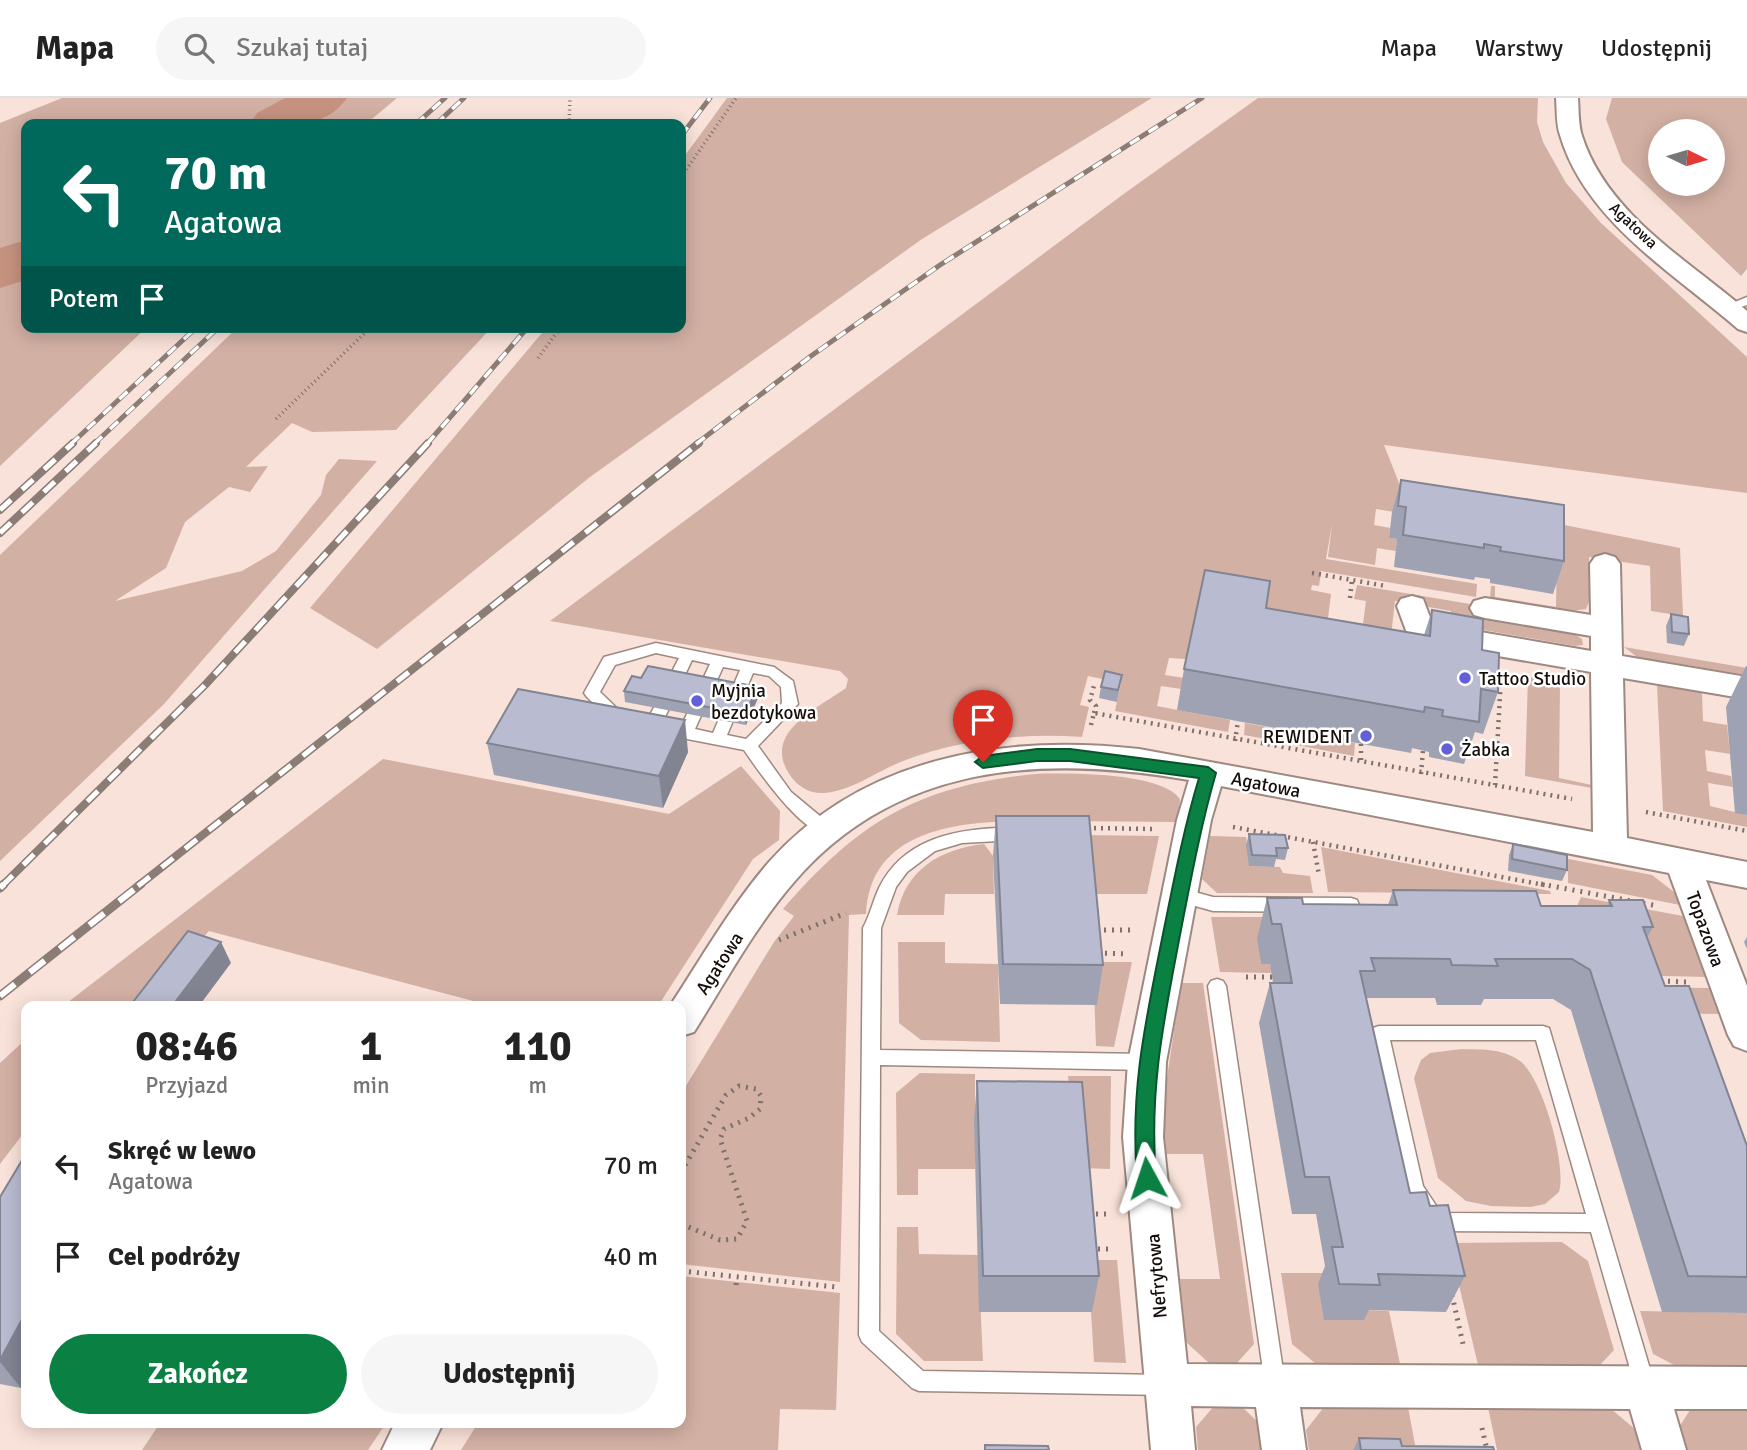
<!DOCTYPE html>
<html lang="pl">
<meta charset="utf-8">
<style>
:root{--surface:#fff;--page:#f6f6f6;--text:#222;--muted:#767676;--line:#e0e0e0;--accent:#0b8043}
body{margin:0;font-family:Signika,sans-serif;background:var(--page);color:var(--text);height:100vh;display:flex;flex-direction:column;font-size:26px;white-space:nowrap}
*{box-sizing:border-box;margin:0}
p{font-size:23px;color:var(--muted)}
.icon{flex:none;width:38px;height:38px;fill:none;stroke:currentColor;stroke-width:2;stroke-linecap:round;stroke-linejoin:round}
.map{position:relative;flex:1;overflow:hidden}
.side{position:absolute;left:21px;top:903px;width:665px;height:427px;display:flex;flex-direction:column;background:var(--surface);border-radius:14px;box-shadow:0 4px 18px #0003}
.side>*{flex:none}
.top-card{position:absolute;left:21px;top:21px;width:665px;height:214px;border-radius:14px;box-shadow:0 4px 18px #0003;background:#00695c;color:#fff;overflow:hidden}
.needle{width:46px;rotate:95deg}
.fabs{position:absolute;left:1648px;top:21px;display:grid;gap:14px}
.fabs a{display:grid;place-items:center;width:77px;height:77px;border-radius:50%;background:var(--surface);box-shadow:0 4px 18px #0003;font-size:35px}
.pin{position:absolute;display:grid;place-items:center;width:60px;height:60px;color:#fff;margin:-72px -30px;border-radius:50% 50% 50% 0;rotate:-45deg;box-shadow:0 0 7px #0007}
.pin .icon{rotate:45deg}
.me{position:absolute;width:77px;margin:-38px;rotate:355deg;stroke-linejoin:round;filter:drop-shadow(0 0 5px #0008)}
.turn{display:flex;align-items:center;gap:24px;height:147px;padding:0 28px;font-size:32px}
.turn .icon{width:91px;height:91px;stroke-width:2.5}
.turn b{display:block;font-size:49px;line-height:60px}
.then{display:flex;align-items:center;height:66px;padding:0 28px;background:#0003;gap:14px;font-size:26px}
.eta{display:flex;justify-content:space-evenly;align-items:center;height:119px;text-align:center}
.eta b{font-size:42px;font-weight:700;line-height:49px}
.cta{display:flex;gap:14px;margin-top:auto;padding:14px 28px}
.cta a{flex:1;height:80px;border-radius:42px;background:var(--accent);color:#fff;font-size:28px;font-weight:700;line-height:80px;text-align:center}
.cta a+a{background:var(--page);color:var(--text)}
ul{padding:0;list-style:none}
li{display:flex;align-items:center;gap:21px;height:91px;padding:0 28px}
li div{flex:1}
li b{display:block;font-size:26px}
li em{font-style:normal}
header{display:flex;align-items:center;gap:42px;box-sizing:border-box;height:98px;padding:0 35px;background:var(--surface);border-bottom:2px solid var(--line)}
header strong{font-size:33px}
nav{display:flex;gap:38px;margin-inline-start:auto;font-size:24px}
.search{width:490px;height:63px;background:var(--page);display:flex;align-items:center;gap:18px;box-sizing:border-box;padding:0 24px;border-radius:38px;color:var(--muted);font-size:26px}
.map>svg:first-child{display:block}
</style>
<header>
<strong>Mapa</strong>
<div class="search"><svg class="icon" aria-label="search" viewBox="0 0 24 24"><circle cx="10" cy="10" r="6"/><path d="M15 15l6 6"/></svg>Szukaj tutaj</div>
<nav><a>Mapa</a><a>Warstwy</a><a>Udostępnij</a></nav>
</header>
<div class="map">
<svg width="1747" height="1352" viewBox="0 0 1747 1352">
<rect width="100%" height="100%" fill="#f9e2d9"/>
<g fill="#d3b0a4" fill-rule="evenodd">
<polygon points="62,0 397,0 366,26 26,26 26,229 147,229 0,368 0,25"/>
<polygon points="727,0 1152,0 922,141 590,379 377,551 310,510 547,229 681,229 681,63"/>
<path d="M1258,0h280l-1,24 6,20 23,41 35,40 146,134v136l-363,-48 19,48 277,55 3,68 -32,-5 -1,-45 -61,-9v45l-3,7 -21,3 -75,-13 1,-13h4v11l61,10 1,-69 -181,-29 -2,16 16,3 -1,10 8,1 -1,12 -19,-3 -2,17 -47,-8 4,-33 -6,35 151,25 -1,13 -155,-26 -2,15 -7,-1 -1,5 20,4 -3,24 35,6 3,-23 -12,-2 3,-14 119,20 94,26 12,8 1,6 -8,1 -125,-22 1,-13 -56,-10 -8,71 -218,-14 -4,17 19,3 -3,11 -20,-3 -4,20 73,14 -2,12 -113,-21 6,-28 -33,-7 -8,29 9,2 -7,30c-60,-4 -122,2 -179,24 -26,10 -51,30 -79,32 -13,1 -24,-5 -32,-15 -33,-44 23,-68 54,-90l2,-9 -8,-8 -290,-50 575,-428z"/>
<path d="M1612,0h135v171l-6,7 -119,-114 -16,-43zM1713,33v53h-52v-53z"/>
<polygon points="238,229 492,229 396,332 312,334 292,325 246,369 268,368 250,394 229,389 185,424 166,470 115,503 242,473 276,453 321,397 326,377 339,361 377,363 164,606 0,763 0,457"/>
<polygon points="1624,549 1747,570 1747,577 1637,559"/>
<polygon points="1528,579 1560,584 1559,680 1592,687 1592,690 1525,678"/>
<polygon points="1657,587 1702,595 1703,623 1727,627 1730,656 1705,652 1707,673 1731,678 1733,689 1708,685 1710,708 1747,717 1747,729 1663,713"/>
<polygon points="1245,625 1355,645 1354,658 1244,637"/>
<polygon points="383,661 669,716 741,668 780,713 779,742 753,761 658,908 474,908 477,904 209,833 140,908 63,908"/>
<path d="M1035,676c32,-1 126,-2 145,25l-2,23c-39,0 -79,-1 -118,-1 -71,0 -189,-6 -194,93l-17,1 -9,367 -159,-18v-170l93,-152 20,-26 -11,-7c76,-88 135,-123 252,-135z"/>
<polygon points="1078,737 1159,738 1147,796 1086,796"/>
<polygon points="1210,738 1246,739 1250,768 1280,769 1283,775 1310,778 1313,795 1217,795 1202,781"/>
<path d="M984,746l9,12 1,38h-49l-1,21h-47c8,-46 44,-66 87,-71z"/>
<polygon points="1321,749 1550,793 1551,796 1328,794"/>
<polygon points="1532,754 1652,777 1674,794 1680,807 1568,785 1568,769 1532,761"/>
<polygon points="1581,799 1683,818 1706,879 1625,877 1577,808"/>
<polygon points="1211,819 1311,819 1258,840 1261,866 1270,866 1272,875 1220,874"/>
<polygon points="898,844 945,844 945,865 998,866 1000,944 921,942 899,925"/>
<polygon points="1093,864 1132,864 1114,949 1096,948"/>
<polygon points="1181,885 1203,885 1254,1246 1236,1266 1210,1266 1186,1244 1180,1181 1220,1181 1203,1056 1164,1056 1166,987"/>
<polygon points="1630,889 1710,890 1720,916 1639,915"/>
<polygon points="26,941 26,1032 0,1066 0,965"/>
<path d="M1462,951c21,1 40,-1 58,12 23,17 47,105 39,131l-14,12 -14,3 -40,-1 -25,-5 -28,-23 -24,-100 7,-18 9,-7z"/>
<polygon points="920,975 975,976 975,1071 918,1071 918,1097 897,1097 896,995"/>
<polygon points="1068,978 1111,978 1110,1071 1080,1070"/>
<polygon points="897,1129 918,1129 919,1156 978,1157 983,1263 924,1263 896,1236"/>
<polygon points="1562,1144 1588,1163 1614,1252 1599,1268 1478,1267 1449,1145"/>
<polygon points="1088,1162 1117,1162 1126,1265 1094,1264"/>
<polygon points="1281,1175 1326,1175 1325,1222 1364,1222 1362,1212 1389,1213 1400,1266 1315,1265 1292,1246"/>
<polygon points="681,1178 840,1195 836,1312 780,1311 778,1352 461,1352 478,1325 681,1325"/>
<polygon points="1640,1213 1747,1215 1747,1270 1678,1269 1653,1256"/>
<polygon points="1215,1307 1240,1307 1264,1330 1268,1352 1198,1352 1196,1329"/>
<polygon points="1324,1309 1408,1309 1416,1352 1309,1352 1306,1332"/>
<polygon points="1488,1309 1610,1310 1636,1332 1642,1352 1497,1352"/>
<polygon points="1690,1312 1747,1312 1747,1352 1681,1352 1676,1334"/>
<polygon points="160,1325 386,1325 368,1352 142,1352"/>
</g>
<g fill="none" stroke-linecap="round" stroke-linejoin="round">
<g fill="#c5927f" fill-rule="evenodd">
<path d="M285,0h62c-23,33 -62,26 -97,26l7,-11z"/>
<polygon points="26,142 26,182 0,190 0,150"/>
</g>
<defs>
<g id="service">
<polygon points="1747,199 1747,207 1729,213 1723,209"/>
<path d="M656,545l118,24 19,14 5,23 -40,42 33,46 41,34 2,4 -2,4c-25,8 -75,-65 -88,-84l-129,-25 -28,-28 -3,-4 20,-36zM656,555l23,5 -32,63 -22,-5 -25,-24 15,-27zM692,562l18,4 -29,63 -19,-4zM723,569l17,3 -27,63 -18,-4zM753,575l16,3 12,11 1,16 -36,36 -19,-4z"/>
<path d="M998,730l24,2 2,4 -2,4 -6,2 -54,3 -27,8 -28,21 -11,15 -15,41 -1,122 267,4 6,3 3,5 -3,5 -6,3 -267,-5 -1,266 44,40 243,4 7,3 3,7 -3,7 -7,3 -247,-4 -7,-3 -50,-46 -3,-7 4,-407c7,-13 10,-27 16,-40 23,-47 71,-58 119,-60z"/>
<polygon points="1180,790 1213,799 1351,800 1357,802 1359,807 1357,812 1351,814 1213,813 1174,802 1172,797 1174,792"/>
<polygon points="1217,881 1223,883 1226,888 1285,1286 1282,1293 1275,1296 1268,1293 1265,1286 1208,888 1211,883"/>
<path d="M1379,928h164l6,2 106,358 -3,7 -7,3 -7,-3 -3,-7 -44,-154 -155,-1 -7,-3 -25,-39 -34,-156 3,-5zM1390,942h146l50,174 -145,-1 -18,-27z"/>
</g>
<g id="minor">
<path d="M1556,0h22c1,12 0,26 4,38 25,78 106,124 165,175v21l-9,-3c-63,-55 -153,-108 -178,-194 -4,-11 -3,-25 -4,-37z"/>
<path d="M1605,456l10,3 5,7 2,92 125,21v22l-124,-21 4,160 120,24v26l-41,-8 41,106v65l-13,-5 -6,-11 -59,-162 -448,-87 -10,34 -45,242 -3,75 24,227 560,3v42h-73l12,41h-44l-12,-41 -330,-2 6,43h-44l-6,-43 -65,-1 4,44h-44l-28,-313 5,-75 49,-242 12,-40c-145,-25 -292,-18 -395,102 -39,45 -68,99 -100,150l-13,4v-30h-11c32,-49 61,-100 99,-144 95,-106 236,-128 370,-113l454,83 -2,-160 -146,-25 -38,-14 -10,-27 4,-7 11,-3 11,3 8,21 20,7 140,24v-15l-106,-18 -11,-3 -4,-7 4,-7 11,-3 106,17 -1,-51 5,-7z"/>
<polygon points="395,1325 443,1325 430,1352 382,1352"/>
</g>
</defs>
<use href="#service" stroke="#9e8981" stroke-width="3"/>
<use href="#minor" stroke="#9e8981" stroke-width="4"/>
<g stroke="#7e706a" stroke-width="3.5" stroke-dasharray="1 3.5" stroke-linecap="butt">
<polyline points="569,26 570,0"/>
<polyline points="681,79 736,0"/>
<polyline points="538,260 561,229"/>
<polyline points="276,321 371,229"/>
</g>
<g stroke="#7e706a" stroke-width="4.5" stroke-dasharray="2 5" stroke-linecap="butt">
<polyline points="1312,475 1386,488"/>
<polyline points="1350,500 1352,482"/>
<polyline points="1094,615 1096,608 1090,602 1095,584"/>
<polyline points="1091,627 1094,615 1572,701"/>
<polyline points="1235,643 1238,623"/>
<polyline points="1361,646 1361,663"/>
<polyline points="1421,676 1423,652"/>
<polyline points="1495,687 1501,580"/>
<polyline points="1646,714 1747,733"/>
<polyline points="1233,729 1550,788"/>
<polyline points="1087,730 1152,731"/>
<polyline points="1313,744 1319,777"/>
</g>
<g stroke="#7e706a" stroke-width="5" stroke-dasharray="2 6" stroke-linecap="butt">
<polyline points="1541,786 1658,808"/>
<polyline points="1096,832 1133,832"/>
<polyline points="779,842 846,815"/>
<polyline points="1097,855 1127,856"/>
<polyline points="1246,879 1272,879"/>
<polyline points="1660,883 1687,884"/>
<polyline points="681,1074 726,997 739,988 756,991 761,998 760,1011 749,1020 724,1031 720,1041 747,1123 737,1141 720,1142 681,1126"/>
<polyline points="1088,1116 1107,1116"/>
<polyline points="1090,1151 1110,1151"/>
<polyline points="681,1173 837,1189"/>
<polyline points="736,1187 737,1179"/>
<polyline points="1452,1197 1463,1246"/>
<polyline points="1482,1330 1487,1352"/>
</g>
<use href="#service" fill="#fff" fill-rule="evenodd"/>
<use href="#minor" fill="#fff" fill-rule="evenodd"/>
<defs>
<g id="rail-far2">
<polyline points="416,26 445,0"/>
<polyline points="436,26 464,0"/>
<polyline points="681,38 710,0"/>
<polyline points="71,346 197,229"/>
<polyline points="94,346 219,229"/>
<polyline points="427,346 528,229"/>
<polyline points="696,346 811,258 940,167 1202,0"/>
</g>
<g id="rail-far1">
<polyline points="0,412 73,345"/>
<polyline points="0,435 96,345"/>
<polyline points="2,788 205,587 428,345"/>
<polyline points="138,788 699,345"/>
</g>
<g id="rail">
<polyline points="0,790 4,786"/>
<polyline points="0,898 141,786"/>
</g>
</defs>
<use href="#rail-far2" stroke="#8b7c76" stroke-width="5"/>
<use href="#rail-far1" stroke="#8b7c76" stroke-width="8"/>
<use href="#rail" stroke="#8b7c76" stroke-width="9"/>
<use href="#rail-far2" stroke="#fff" stroke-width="3.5" stroke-dasharray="11" stroke-linecap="butt"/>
<use href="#rail-far1" stroke="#fff" stroke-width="5" stroke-dasharray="15" stroke-linecap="butt"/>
<use href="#rail" stroke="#fff" stroke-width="6" stroke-dasharray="19" stroke-linecap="butt"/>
</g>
<g fill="#9fa2b3">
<polygon points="1401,382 1564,463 1553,496 1490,485 1490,481 1475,479 1474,482 1394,469 1397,441 1389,440 1392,414"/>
<polygon points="1266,510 1424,537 1432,512 1482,552 1498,594 1483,636 1475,634 1464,666 1429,659 1429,654 1412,650 1411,655 1177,612 1184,571"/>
<polygon points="1671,516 1689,536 1684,548 1667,545 1666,528"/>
<polygon points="1746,568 1747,568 1747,717 1735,715 1726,609"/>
<polygon points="1122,577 1117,604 1099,600 1101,589"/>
<polygon points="624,593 758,600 746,627 625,604"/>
<polygon points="487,645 688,654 663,710 494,677"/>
<polygon points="996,718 1103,867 1097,907 1000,906 993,758"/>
<polygon points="1249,736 1288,750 1285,762 1276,761 1274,769 1249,768 1246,747"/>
<polygon points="1513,746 1567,772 1562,783 1508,773 1509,757"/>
<polygon points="1393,792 1541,808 1607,808 1609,802 1653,829 1647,840 1665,888 1747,1048 1747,1215 1662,1214 1571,912 1553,901 1484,901 1481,907 1437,907 1435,900 1366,900 1410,1095 1430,1108 1465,1178 1446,1214 1369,1212 1364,1222 1324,1222 1318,1186 1325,1168 1316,1116 1292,1116 1259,925 1270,885 1273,885 1270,866 1261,866 1257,840 1267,800 1303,806 1388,807"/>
<polygon points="1747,839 1747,851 1744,844"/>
<polygon points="977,983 1099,1178 1092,1214 979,1214 974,1022"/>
<polygon points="0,1099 21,1290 0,1286"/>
<polygon points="1359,1340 1402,1348 1494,1352 1353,1352"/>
</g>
<g fill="#828492">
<polygon points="758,589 758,600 746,627 745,616"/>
<polygon points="685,622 688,654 663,710 659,678"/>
<polygon points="221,844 231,865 199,908 172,908"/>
<polygon points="26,1214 26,1280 21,1290 0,1264 0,1262"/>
</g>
<g fill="#b9bcd0" stroke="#828492" stroke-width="2">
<polygon points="1401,382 1564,407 1564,463 1500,453 1501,449 1484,446 1484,450 1403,437 1406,409 1398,408"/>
<polygon points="1205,472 1270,483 1266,510 1430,538 1432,512 1483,521 1482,552 1499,555 1498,594 1481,591 1479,624 1442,618 1443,612 1425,609 1424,614 1184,571"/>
<polygon points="1671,516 1688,519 1689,536 1672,534"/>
<polygon points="648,568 758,589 745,616 624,593 632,578 641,580"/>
<polygon points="1105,573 1122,577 1118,592 1101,589"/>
<polygon points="518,591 685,622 659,678 487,645"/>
<polygon points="996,718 1089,718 1103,867 1003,866"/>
<polygon points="1249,736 1285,737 1288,750 1276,750 1277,758 1252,757"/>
<polygon points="1513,746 1567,757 1567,772 1512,761"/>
<polygon points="1393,792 1536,793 1541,808 1612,808 1609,802 1643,802 1653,829 1643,829 1665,888 1689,888 1747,1048 1747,1179 1688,1178 1590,872 1572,861 1495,861 1498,868 1452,867 1450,861 1371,860 1375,873 1360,873 1410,1095 1426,1094 1430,1108 1448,1107 1465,1178 1378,1176 1380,1187 1339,1186 1332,1149 1343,1149 1329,1079 1305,1079 1270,885 1292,885 1281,826 1272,826 1267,800 1302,800 1303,806 1397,807"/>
<polygon points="188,833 221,844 172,908 130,908"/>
<polygon points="977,983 1082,984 1099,1178 983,1178"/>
<polygon points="24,1059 26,1059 26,1214 0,1262 0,1099"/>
<polygon points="1359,1340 1400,1341 1402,1348 1493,1349 1494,1352 1361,1352"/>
<polygon points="985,1347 1048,1348 1049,1352 985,1352"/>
</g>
<path fill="#0b8043" stroke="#07532c" stroke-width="2" d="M1037,651h33l138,18 8,6c-16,55 -26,111 -37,167 -16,84 -30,151 -23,238l-3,6 -6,2 -7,-2 -3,-6c-7,-87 8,-154 25,-239 11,-54 21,-108 37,-161l-129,-17h-33l-54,7 -8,-6 8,-6z"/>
<g fill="#625fd8" stroke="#fff" stroke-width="2.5">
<circle cx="1465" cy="580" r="7"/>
<circle cx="697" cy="603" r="7"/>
<circle cx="1366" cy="638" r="7"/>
<circle cx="1447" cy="651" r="7"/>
</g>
<g text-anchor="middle" stroke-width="5" stroke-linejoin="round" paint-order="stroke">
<g font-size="16" fill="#140d0a" stroke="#fff">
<text transform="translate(1634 127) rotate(43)" y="6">Agatowa</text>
</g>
<g font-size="19" fill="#140d0a" stroke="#fff" text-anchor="start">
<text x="1479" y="587">Tattoo Studio</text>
<text x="711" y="599">Myjnia<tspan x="711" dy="22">bezdotykowa</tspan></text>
<text x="1352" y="645" text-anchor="end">REWIDENT</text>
<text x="1461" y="658">Żabka</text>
</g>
<g font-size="19" fill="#140d0a" stroke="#fff">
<text transform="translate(1266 686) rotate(11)" y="7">Agatowa</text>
<text transform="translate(1706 831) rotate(70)" y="7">Topazowa</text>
<text transform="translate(719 865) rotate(-57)" y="7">Agatowa</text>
<text transform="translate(1156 1178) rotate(-95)" y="7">Nefrytowa</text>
</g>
</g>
</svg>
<div class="fabs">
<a><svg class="needle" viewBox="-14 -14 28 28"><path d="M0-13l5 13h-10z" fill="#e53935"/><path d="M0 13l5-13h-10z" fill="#767676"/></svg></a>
</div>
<div class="pin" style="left:983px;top:664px;background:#d93025"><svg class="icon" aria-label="arrive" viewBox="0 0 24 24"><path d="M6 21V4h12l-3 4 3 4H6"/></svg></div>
<svg class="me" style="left:1147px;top:1080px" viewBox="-20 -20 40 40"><path d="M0-17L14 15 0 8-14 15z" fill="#0b8043" stroke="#fff" stroke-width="4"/></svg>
<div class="top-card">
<div class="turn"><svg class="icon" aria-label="left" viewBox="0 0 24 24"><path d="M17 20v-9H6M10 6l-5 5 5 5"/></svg><div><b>70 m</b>Agatowa</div></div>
<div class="then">Potem<svg class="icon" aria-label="arrive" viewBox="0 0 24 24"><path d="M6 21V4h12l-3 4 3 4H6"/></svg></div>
</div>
<section class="side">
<div class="eta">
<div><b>08:46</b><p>Przyjazd</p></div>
<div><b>1</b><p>min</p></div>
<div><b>110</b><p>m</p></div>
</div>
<ul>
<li><svg class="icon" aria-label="left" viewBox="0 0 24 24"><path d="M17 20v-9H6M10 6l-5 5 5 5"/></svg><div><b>Skręć w lewo</b><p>Agatowa</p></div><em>70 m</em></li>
<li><svg class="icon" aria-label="arrive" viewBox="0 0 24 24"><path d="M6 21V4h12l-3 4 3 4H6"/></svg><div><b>Cel podróży</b></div><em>40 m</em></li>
</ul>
<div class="cta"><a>Zakończ</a><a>Udostępnij</a></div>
</section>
</div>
